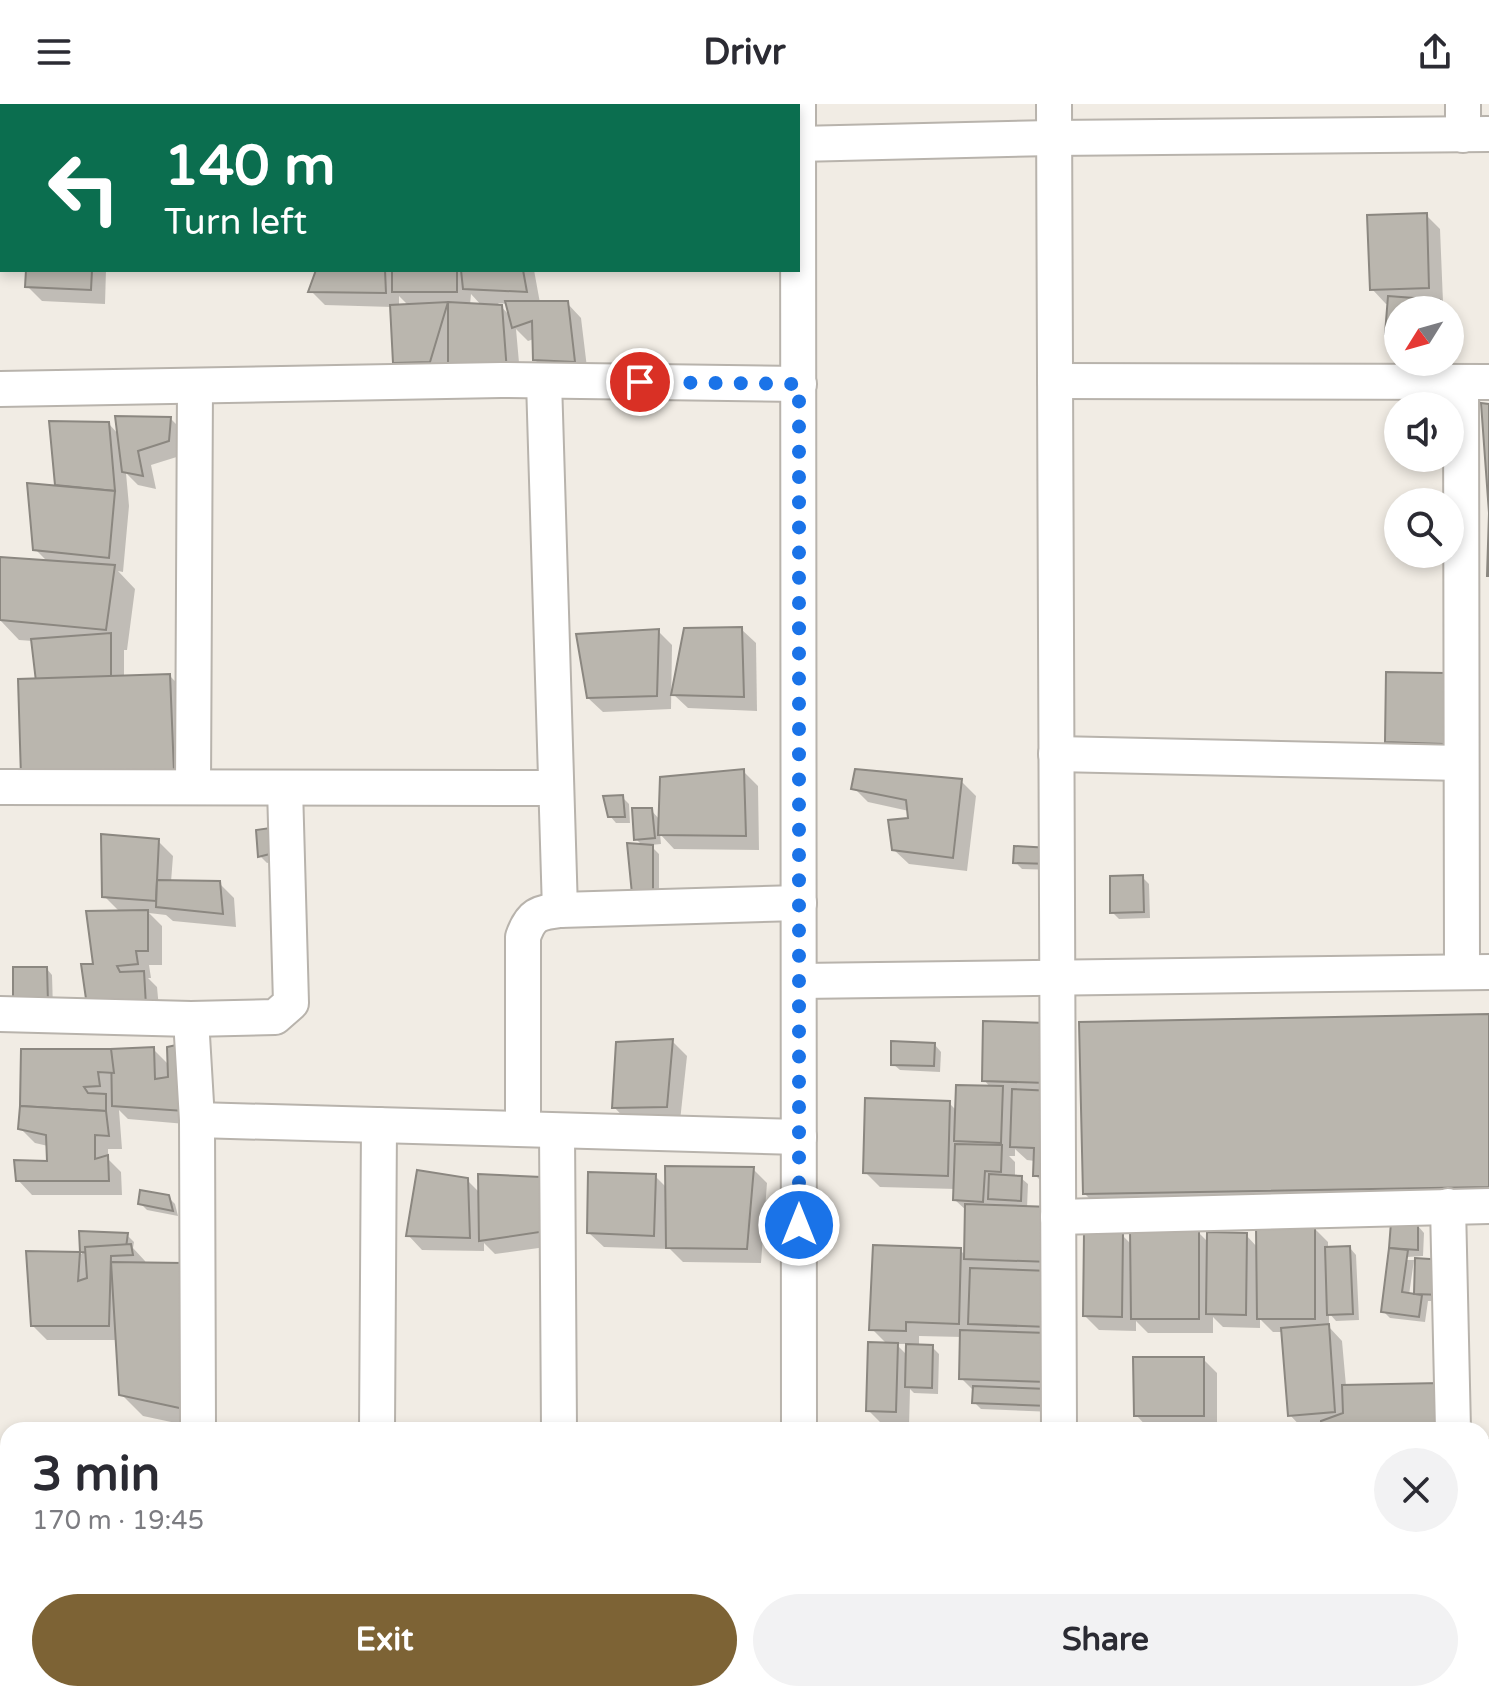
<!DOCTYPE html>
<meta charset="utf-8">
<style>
:root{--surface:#fff;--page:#f2f2f3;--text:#2b2b33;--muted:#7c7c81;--accent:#7d6335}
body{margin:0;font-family:"Varela Round",sans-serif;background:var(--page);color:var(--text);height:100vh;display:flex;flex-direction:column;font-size:30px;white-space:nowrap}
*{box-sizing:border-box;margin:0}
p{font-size:26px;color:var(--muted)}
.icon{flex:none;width:44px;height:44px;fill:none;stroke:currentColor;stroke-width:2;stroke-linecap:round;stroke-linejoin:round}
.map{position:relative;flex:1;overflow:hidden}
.side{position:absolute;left:0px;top:1318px;width:1490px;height:280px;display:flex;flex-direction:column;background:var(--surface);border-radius:24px 24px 0 0;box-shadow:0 4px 12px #0003}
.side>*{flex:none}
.guide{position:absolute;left:0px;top:0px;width:800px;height:168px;box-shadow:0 4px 12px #0003;background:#0b6e4f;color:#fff;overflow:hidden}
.needle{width:52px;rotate:233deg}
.fabs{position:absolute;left:1384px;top:192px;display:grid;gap:16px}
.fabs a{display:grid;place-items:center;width:80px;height:80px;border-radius:50%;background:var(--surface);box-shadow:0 4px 12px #0003;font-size:40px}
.pin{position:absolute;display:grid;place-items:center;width:68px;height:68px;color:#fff;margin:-34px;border:4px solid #fff;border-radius:50%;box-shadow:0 2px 8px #0007}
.me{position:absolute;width:88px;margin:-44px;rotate:0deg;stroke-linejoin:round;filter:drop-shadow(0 0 6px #0008)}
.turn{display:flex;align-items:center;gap:28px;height:168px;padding:0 32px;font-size:36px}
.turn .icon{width:104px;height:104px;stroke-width:2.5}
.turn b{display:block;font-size:56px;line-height:68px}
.round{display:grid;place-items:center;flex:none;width:84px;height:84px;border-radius:42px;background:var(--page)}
.overview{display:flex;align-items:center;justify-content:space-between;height:136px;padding:0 32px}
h1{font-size:48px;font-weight:700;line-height:60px}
.cta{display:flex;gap:16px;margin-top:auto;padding:16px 32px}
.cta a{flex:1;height:92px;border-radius:48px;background:var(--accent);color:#fff;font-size:32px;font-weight:700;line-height:92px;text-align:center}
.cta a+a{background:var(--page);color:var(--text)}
header{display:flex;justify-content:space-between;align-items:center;height:104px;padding:0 32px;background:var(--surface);font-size:36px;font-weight:700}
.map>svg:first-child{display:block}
</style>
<header><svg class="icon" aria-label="menu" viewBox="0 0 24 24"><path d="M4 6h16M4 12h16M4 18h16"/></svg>Drivr<svg class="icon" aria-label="share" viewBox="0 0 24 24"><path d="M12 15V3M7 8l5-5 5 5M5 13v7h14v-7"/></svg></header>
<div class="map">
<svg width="1489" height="1598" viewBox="0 0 1489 1598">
<rect width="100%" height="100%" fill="#f1ece4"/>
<g fill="#0003" fill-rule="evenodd">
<polygon points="1426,111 1440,125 1443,198 1439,198 1447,206 1398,206 1398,240 1388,229 1390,200 1386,200 1372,185"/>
<polygon points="28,166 106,166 105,200 42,197 27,182"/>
<path d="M318,166h216l6,33h27l14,15 7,58 -39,-2 -14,-14 -1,-21 -6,2 -12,-12 5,56 -72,-28 -5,18 -34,2 -15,-14 -3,-56 -67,-2 -14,-14zM471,190l11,12 -12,-1zM399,192l10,10h-10zM498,199l10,1 3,13z"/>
<polygon points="1450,209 1453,212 1451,248 1450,248"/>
<polygon points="171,315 185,329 183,351 151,361 156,385 138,381 126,369 129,402 123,468 118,467 135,485 127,546 124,546 124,574 170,572 191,594 195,689 38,577 33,537 19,536 0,516 0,455 49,459 35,445 57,383 52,319 109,320 119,331"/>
<polygon points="741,525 756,539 757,607 688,604 673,590"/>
<polygon points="658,527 672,541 671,605 603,608 588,594"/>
<polygon points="1444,571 1457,653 1401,652 1387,638"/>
<polygon points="744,668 758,682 759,746 674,745 660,730 661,740 650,741 659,750 659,797 640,796 643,742 636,735 651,706 660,716"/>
<polygon points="961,677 976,692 967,767 909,760 894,746 910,716 909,707 868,698 854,684"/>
<polygon points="622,693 629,700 630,719 616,719 610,712"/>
<polygon points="258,728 287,754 267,759 260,752"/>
<polygon points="158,737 173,752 171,778 219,779 234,794 236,823 173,817 166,811 149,809 162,822 162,861 149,861 151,874 148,874 157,883 160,915 95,862 120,808 104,792"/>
<polygon points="1016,744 1056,766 1022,765 1015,758"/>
<polygon points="1142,773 1149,780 1150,814 1119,815 1112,808"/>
<polygon points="46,864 52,871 53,905 15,898"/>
<polygon points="1489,912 1489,1111 1113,1118 1085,1090"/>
<path d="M1047,921l2,164 -14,-14v-14l-8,-1 -12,-11v7h-6l6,6v15l6,1 7,6 -1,24 23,1 4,203 -73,-3 -7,-7 1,-10 -14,-14 1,-41 -43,-1v11h13l7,7 -1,40 -24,-1 -4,-4 -1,37 -26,-1 -15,-15 19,-66 -15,-15 88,-79 6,6 1,-45 -12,-11 1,-11 -76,-2 -15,-15 84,-69 8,8 34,-23 -7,-8zM896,1240h12v12z"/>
<polygon points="672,937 687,952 680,1017 628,1018 614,1003"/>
<polygon points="935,941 941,948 940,968 900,966 893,960"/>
<polygon points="153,945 170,962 197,1021 128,1015 119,1006 122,1045 108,1045 108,1055 121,1068 122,1091 32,1091 18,1076 49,1059 48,1042 35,1039 20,1024 23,947"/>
<polygon points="753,1065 767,1079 761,1159 683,1158 670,1145 604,1143 589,1129 655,1072 667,1084"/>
<polygon points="540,1075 553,1142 495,1150 484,1139 484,1147 422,1146 408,1131 467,1076 480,1089"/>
<polygon points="168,1093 175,1100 178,1112 147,1106 140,1099"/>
<polygon points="1393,1120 1418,1122 1424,1129 1423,1152 1407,1153 1407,1156 1414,1156 1409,1191 1415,1192 1417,1156 1449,1197 1428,1197 1425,1218 1390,1214 1383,1207"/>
<polygon points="1314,1124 1328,1138 1328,1145 1350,1144 1356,1151 1359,1216 1336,1217 1329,1209 1329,1223 1342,1237 1346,1282 1461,1326 1304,1326 1290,1311 1283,1228 1273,1228 1260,1215 1260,1224 1223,1223 1213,1213 1213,1229 1148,1229 1136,1217 1136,1227 1099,1226 1085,1212 1122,1131 1132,1141 1198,1128 1209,1139 1246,1131 1258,1144"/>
<polygon points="82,1129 127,1131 134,1138 133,1144 145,1157 204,1325 143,1312 121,1290 118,1236 47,1236 33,1222 28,1149 82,1150"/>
<polygon points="1203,1255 1217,1269 1217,1325 1150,1326 1136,1311"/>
<rect x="14" y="1590" width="150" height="8"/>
<rect x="524" y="1590" width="231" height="8"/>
<polygon points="868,1590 962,1590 970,1598 868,1598"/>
<rect x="1075" y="1590" width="265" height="8"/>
<rect x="1344" y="1590" width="83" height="8"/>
</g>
<g fill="#bab6ae" stroke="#8b8780" stroke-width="2">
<polygon points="1427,109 1429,184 1370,186 1367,111"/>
<polygon points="26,166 92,166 91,186 25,183"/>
<polygon points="316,166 385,166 386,189 308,188"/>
<rect x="392" y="166" width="65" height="22"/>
<polygon points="461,166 523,166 527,188 463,185"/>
<polygon points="1388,192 1440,196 1439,206 1398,206 1398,231 1385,230"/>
<polygon points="505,197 568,197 575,258 533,256 532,217 512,224"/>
<polygon points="448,198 430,258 393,259 390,201"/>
<polygon points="448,198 502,201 507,268 448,268"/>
<polygon points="1481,299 1489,300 1489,409"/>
<polygon points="115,312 171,313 169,337 138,347 143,372 122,368"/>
<polygon points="49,317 109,318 115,387 55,381"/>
<polygon points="27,379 115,387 109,454 33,446"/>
<polygon points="1489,409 1489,472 1487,472"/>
<polygon points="0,453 115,461 106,526 0,516"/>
<polygon points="742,523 744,593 671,591 684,524"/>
<polygon points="659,525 657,592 587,594 576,530"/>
<polygon points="111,529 111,608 39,603 31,535"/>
<polygon points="1386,568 1445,569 1444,640 1385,638"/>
<polygon points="170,570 174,668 21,673 18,575"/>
<polygon points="744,665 746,732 658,731 660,673"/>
<polygon points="855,665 962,675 953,754 892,746 888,716 908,714 906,696 851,685"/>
<polygon points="623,691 625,713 608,713 603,692"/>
<polygon points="632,704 652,704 655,734 634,736"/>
<polygon points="277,723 282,747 258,753 256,726"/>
<polygon points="101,730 159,735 156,797 102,793"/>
<polygon points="627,739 653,741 653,792 632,790"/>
<polygon points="1014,742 1051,744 1051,760 1013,759"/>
<polygon points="1143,771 1144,808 1110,809 1110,772"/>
<polygon points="157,776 220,777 223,810 156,803"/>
<polygon points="148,806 148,847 136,847 138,860 117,862 120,868 144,867 146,902 87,902 81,860 93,860 86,807"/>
<polygon points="13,863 47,863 48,899 13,899"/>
<polygon points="1489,910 1489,1083 1083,1090 1079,918"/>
<polygon points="983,917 1047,919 1046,979 982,977"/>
<polygon points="673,935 667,1003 612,1004 616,938"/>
<polygon points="891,937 935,939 934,962 891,961"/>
<polygon points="181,940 184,1007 112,1002 111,945 154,943 155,975 168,973 167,943"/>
<polygon points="21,945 111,945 114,969 98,968 100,982 84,983 88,989 106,990 106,1007 20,1002"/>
<polygon points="956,981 1003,982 1001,1039 954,1037"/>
<polygon points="1012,985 1053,987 1051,1072 1033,1072 1034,1044 1010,1043"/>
<polygon points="865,994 950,997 948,1072 863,1069"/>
<polygon points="20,1002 106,1007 109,1032 95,1031 95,1055 108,1051 109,1077 16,1077 14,1056 47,1057 46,1031 18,1025"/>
<polygon points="955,1040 1002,1041 1001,1068 985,1067 983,1098 953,1096"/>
<polygon points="665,1062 754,1063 747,1145 666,1144"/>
<polygon points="417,1066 468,1074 470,1134 406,1132"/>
<polygon points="588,1068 656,1070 654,1132 587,1129"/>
<polygon points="478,1070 541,1073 540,1128 479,1137"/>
<polygon points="989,1070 1022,1072 1021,1097 988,1095"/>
<polygon points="140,1086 169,1091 173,1107 138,1100"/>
<polygon points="965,1100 1051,1103 1050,1158 964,1155"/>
<polygon points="1391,1118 1418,1120 1418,1146 1389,1144"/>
<polygon points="1256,1122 1315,1122 1315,1215 1257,1215"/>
<polygon points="1130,1126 1199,1126 1199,1215 1131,1215"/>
<polygon points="79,1127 128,1129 125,1151 80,1148"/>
<polygon points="1207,1128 1247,1129 1246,1211 1206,1210"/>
<polygon points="1084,1129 1123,1129 1122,1213 1083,1212"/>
<polygon points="131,1140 133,1151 111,1152 109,1222 31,1222 26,1147 80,1148 78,1177 87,1174 85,1143"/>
<polygon points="873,1141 961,1144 959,1220 906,1218 906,1227 869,1226"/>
<polygon points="1350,1142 1353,1210 1327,1211 1325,1143"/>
<polygon points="1389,1144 1408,1146 1402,1188 1422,1191 1419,1213 1381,1208"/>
<polygon points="1415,1154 1444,1156 1443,1191 1414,1190"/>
<polygon points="111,1158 183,1159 184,1305 119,1291"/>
<polygon points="970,1164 1050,1167 1048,1223 968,1220"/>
<polygon points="1329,1220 1335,1308 1288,1312 1281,1224"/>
<polygon points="960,1226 1048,1229 1047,1278 959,1275"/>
<polygon points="868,1238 898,1239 896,1308 866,1307"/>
<polygon points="906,1240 933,1241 932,1284 905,1283"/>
<polygon points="1133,1253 1204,1253 1204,1312 1134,1312"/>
<polygon points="1440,1279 1441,1326 1321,1326 1321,1317 1343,1309 1342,1281"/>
<polygon points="973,1282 1048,1285 1048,1302 972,1299"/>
<rect x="1083" y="1321" width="47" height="5"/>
<polygon points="1148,1322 1212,1323 1212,1326 1148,1326"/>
<rect x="12" y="1590" width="73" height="8"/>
<rect x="88" y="1590" width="62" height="8"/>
<rect x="298" y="1590" width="71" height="8"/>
<rect x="370" y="1590" width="75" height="8"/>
<rect x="447" y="1590" width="75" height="8"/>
<polygon points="589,1590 588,1598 528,1598 528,1590"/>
<rect x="592" y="1590" width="142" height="8"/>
<polygon points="866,1590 959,1590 958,1598 866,1598"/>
<polygon points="1073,1590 1158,1590 1157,1598 1073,1598"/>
<polygon points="1167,1590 1213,1590 1213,1598 1166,1598"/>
<rect x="1222" y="1590" width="37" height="8"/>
<rect x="1269" y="1590" width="73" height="8"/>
<rect x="1352" y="1590" width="61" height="8"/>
</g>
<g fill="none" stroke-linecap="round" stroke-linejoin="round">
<defs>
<g id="street">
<polyline points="798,0 799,1326"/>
<polyline points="1054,0 1059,1326"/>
<polyline points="541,2 541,0"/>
<polyline points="0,15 2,15"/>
<polyline points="1463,31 1463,0"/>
<polyline points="798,40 1052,34 1489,30"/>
<polyline points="544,277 560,806"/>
<polyline points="1055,277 1489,278"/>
<polyline points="1461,278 1462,868"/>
<polyline points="0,285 501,276 799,280"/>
<polyline points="1056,650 1461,659"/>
<polyline points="0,683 556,684"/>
<polyline points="193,683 195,282"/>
<polyline points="799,877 1489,868"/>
<polyline points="0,910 191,915 275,913 291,899 285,684"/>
<polyline points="191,915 197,1016 198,1326"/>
<polyline points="197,1016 799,1033"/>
<path d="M523,1025v-192c8,-23 15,-24 37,-27l239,-7"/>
<polyline points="557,1027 559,1326"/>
<polyline points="1448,1102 1453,1326"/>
<polyline points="1058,1113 1489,1102"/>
<polyline points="377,1326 379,1021"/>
<polyline points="1482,1353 1489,1353"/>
<polyline points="0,1445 8,1445"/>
<polyline points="799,1590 799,1598"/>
<polyline points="1060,1590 1060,1598"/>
<polyline points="1458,1590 1458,1598"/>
</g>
</defs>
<use href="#street" stroke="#b8b3ac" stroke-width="38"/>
<use href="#street" stroke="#fff" stroke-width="34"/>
</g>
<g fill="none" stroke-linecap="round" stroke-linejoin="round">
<polyline stroke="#1a73e8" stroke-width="14" stroke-dasharray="0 25.2" points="640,278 799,280 799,1121"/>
</g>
</svg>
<div class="fabs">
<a><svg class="needle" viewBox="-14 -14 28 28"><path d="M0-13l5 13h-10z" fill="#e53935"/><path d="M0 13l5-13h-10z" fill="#7c7c81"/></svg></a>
<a><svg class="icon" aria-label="sound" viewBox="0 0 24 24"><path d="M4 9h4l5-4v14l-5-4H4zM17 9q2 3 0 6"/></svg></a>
<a><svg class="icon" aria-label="search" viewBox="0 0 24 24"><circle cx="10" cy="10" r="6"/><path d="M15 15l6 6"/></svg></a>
</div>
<div class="pin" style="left:640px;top:278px;background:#d93025"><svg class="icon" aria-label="arrive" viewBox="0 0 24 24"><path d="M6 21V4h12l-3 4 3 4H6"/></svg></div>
<svg class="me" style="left:799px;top:1121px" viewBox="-20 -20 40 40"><circle r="17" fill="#1a73e8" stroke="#fff" stroke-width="3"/><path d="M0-11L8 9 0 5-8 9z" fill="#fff"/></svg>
<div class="guide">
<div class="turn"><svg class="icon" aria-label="left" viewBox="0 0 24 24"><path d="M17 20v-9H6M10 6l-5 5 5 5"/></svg><div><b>140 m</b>Turn left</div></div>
</div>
<section class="side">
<div class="overview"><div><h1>3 min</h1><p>170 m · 19:45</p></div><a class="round"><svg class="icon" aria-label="close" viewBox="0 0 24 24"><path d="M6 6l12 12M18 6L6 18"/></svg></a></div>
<div class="cta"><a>Exit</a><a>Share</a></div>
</section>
</div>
